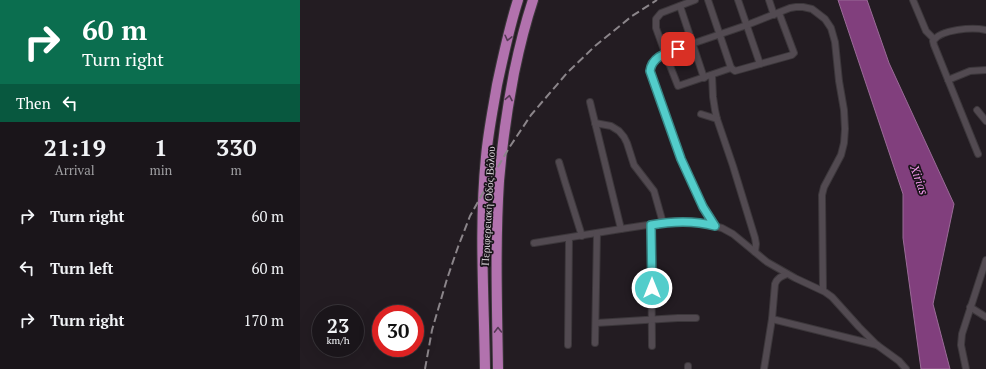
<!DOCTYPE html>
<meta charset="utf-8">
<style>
:root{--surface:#1a151a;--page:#231e23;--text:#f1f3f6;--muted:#9f9fa2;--line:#383439}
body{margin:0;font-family:"PT Serif",serif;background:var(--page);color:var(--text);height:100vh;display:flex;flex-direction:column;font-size:15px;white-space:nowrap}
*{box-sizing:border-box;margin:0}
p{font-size:13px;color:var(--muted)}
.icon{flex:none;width:22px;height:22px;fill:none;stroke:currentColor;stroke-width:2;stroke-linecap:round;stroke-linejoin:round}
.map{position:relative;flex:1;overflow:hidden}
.drawer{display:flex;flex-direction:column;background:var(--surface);width:300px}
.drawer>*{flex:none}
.guide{background:#0b6e4f;color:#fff;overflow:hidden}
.speed{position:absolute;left:12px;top:305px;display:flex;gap:8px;font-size:20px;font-weight:700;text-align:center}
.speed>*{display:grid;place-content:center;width:52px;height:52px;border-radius:50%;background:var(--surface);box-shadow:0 4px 16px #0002,0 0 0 1px var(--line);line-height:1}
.speed small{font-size:10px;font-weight:400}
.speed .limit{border:6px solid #d22;background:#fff;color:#111}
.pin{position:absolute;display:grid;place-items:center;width:34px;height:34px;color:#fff;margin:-17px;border-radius:8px;box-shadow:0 2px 6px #0006}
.me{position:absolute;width:44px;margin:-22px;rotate:0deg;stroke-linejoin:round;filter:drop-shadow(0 0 3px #0008)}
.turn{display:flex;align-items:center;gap:14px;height:84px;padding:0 16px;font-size:18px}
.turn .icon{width:52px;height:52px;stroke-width:2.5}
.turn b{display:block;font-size:28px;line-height:34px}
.then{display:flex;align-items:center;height:38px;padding:0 16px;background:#0003;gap:8px;font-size:15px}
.eta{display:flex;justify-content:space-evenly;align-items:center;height:68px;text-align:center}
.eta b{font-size:24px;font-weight:700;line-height:28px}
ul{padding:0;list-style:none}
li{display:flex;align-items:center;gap:12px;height:52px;padding:0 16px}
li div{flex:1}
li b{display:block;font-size:15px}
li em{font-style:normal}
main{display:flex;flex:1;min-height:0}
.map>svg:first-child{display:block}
</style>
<main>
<section class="drawer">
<div class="guide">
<div class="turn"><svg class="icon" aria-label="right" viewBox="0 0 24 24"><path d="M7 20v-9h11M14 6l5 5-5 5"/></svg><div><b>60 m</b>Turn right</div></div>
<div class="then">Then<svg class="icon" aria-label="left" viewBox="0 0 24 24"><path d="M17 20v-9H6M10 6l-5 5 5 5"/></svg></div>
</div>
<div class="eta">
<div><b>21:19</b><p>Arrival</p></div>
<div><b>1</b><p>min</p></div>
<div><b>330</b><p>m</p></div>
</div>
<ul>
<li><svg class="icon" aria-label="right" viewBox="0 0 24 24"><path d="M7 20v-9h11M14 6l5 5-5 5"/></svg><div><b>Turn right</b></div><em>60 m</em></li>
<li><svg class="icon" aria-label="left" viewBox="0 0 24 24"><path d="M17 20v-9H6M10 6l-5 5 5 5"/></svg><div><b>Turn left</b></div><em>60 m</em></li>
<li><svg class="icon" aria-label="right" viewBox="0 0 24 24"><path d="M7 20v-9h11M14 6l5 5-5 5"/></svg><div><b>Turn right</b></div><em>170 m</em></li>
</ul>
</section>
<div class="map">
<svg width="686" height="369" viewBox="0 0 686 369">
<rect width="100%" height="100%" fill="#231c22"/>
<polygon fill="#813f7d" stroke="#9a6b97" points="538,0 567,0 589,63 654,204 633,304 650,369 621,369 603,238 603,194"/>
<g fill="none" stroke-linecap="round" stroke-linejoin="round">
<defs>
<g id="minor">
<polyline points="395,0 361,13 356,19 356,28 365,53 378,86 431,68 435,71 492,55 494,53 479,13"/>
<polyline points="408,0 431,68"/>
<polyline points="438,0 460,64"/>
<polyline points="469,0 474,15"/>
<polyline points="613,0 626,31 634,39"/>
<polyline points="380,6 404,78"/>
<polyline points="412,75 413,97 415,110 417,119 433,166 455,238 456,244 455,252"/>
<polyline points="648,80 670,71 686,70"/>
<polyline points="290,102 321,229"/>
<polyline points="677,110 686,121"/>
<polyline points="401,114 417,119"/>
<polyline points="295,123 311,126 319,131 324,137 327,143 334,165 354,191 363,223"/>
<path d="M678,154l-44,-109 -1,-4c8,-12 40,-14 53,-11"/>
<polyline points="259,162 265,182 282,236"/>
<polyline points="351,225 352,346"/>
<path d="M415,226l-12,-19 -22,-48 -30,-86c-1,-10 6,-15 14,-20l82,-28 43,-17 6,-1h7l9,2 13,10 6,9 4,14 4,39 5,29 1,19 -1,14 -3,12 -17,32 -2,8 1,95"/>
<polyline points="234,243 321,229 367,222 383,221 398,222 422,228 433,234 467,262 495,278 525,292 532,297 559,327 577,345 599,361 606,369"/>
<polyline points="670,307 686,317"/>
<polyline points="472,319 577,345"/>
<polyline points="296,323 378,318 396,318"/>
<polyline points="295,343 297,233"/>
<polyline points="268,345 269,238"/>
<polyline points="388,369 388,366"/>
<path d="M464,369l8,-50 3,-35c2,-6 7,-8 12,-10"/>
<polyline points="666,369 661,345 662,334 686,260"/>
</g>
<g id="primary">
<path d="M185,369c-1,-70 -6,-142 1,-212 2,-24 7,-48 11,-72 6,-28 12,-57 21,-85"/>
<path d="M198,369c-1,-63 -3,-125 1,-188 3,-36 8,-72 15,-108 5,-24 11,-49 19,-73"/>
</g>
</defs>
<use href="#minor" stroke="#3c373b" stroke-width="8"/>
<use href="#primary" stroke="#3c373b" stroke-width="12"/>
<use href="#minor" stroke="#524a51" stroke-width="6"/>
<use href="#primary" stroke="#b272ae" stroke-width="10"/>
<polyline stroke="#8b858a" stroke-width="2" stroke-dasharray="8 4" stroke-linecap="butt" points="125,369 132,330 147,279 158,247 170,216 189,182 209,148 231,115 267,73 295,46 332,16 357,0"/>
</g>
<defs><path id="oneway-chevron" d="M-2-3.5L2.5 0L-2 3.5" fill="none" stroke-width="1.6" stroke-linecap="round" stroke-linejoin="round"/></defs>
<g stroke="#563955">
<use href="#oneway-chevron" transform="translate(208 38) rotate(104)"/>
<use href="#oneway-chevron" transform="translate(209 98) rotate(-79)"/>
<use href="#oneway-chevron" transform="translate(198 330) rotate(-91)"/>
</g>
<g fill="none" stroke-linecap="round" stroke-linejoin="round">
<defs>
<path id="route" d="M352,288l-1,-63c22,-4 42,-5 64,1l-12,-19 -22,-48 -31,-88c2,-15 17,-18 28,-22"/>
</defs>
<use href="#route" stroke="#368584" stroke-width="10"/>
<use href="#route" stroke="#53cdcb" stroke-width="7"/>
</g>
<g text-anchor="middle" stroke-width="3.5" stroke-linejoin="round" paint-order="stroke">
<g font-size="11" fill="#d6d1d5" stroke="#191319">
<text transform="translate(188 206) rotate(-87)" y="4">Περιφερειακή Οδός Βόλου</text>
</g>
<g font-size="12" font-style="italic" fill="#f499ed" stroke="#191319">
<text transform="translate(619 180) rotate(70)" y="4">Xirias</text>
</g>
</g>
</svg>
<div class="speed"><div>23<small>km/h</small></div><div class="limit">30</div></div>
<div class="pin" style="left:378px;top:49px;background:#d93025"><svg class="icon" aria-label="arrive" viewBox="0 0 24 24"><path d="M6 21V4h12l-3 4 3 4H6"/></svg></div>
<svg class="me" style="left:352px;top:288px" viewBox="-20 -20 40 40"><circle r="17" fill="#53cdcb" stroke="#fff" stroke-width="3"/><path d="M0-11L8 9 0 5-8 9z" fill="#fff"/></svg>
</div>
</main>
